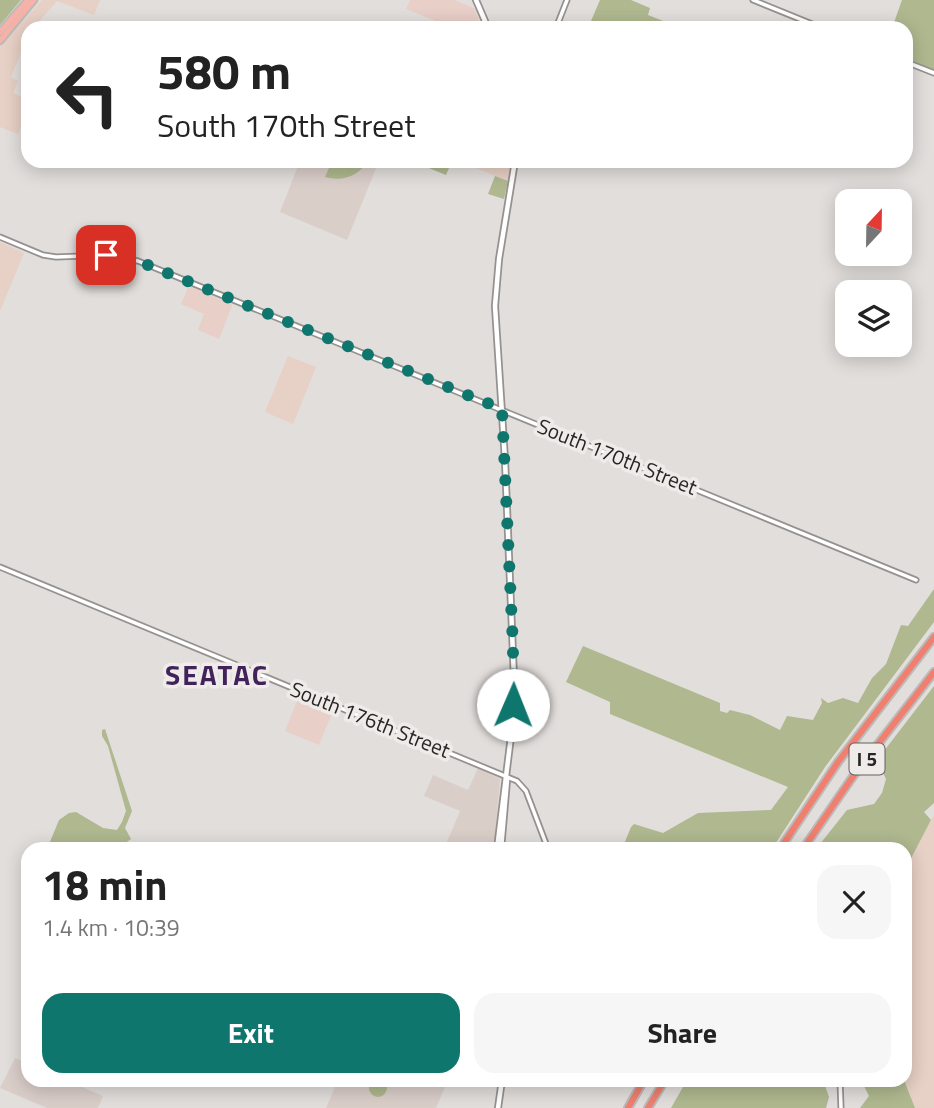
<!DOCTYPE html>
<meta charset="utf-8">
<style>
:root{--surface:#fff;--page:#f6f6f6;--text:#222;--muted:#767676;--accent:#0f766e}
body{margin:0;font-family:"Titillium Web",sans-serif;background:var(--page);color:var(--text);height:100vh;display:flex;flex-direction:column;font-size:26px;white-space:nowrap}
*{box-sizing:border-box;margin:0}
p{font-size:23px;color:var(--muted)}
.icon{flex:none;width:38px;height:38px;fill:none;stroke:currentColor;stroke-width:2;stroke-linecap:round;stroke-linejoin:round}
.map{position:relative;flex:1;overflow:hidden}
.details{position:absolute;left:21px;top:842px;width:891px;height:245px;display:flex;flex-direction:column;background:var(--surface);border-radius:21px;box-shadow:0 4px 18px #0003}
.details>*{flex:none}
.guide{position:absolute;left:21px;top:21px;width:892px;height:147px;border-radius:21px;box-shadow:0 4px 18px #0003;background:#fff;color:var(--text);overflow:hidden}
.needle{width:46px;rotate:22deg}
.tools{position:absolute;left:835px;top:189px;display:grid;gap:14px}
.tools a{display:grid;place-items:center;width:77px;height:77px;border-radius:14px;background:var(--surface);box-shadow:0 4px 18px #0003;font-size:35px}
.pin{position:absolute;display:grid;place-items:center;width:60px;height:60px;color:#fff;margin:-30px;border-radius:14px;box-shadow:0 4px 10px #0006}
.me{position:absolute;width:77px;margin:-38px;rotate:1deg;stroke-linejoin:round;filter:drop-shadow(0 0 5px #0008)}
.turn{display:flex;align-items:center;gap:24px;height:147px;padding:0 21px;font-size:32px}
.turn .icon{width:91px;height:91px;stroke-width:2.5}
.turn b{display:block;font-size:49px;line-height:60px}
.round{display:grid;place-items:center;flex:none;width:74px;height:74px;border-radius:21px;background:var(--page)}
.headline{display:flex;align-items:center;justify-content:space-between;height:119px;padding:0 21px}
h1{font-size:42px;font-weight:700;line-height:52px}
.action{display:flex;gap:14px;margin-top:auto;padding:14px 21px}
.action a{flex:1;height:80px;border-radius:21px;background:var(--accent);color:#fff;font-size:28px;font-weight:700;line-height:80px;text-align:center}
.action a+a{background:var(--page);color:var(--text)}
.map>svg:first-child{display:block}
</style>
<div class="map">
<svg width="934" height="1108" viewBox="0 0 934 1108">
<rect width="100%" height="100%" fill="#e2dedc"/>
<g fill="#e7d0c5">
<polygon points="42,0 100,0 94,15 57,1 33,28 28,28 28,35 11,77 18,81 13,93 28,100 28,108 18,134 0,127 0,47"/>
<polygon points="459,161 511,161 508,181 495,176"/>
<polygon points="95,228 128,241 124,253 89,252 88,245"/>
<polygon points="0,242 24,253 0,311"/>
<polygon points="288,356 316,367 293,424 265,412"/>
<polygon points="934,815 934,1108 915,1108 904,1080 905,870"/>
</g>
<g fill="#e8cfc8">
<polygon points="410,0 454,0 474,8 482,28 453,28 406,9"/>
<polygon points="191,287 231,304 232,306 219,339 198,330 204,314 181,304 188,288"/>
<polygon points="300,694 334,708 319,745 285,731"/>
</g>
<g fill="#dacec9">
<polygon points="300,161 379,161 347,240 280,212"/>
<polygon points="478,768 500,779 494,849 444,849 460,811 424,796 433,775 468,790"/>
<polygon points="15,1058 28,1064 28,1080 65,1080 103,1096 98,1108 47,1108 0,1088"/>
<polygon points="338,1080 428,1080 445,1087 436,1108 326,1108"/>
</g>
<g fill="#afb88f">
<polygon points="0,0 21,0 0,25"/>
<polygon points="600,0 631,0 650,8 648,15 681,28 588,28"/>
<polygon points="902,0 934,0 934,70 907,59 906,28 892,28"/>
<path d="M332,161h36c-10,15 -25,21 -43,16z"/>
<polygon points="421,161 452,161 446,175 419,164"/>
<polygon points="495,176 508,181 504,199 488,194"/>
<polygon points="934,589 934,622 825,767 772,849 622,849 631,827 634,824 663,833 698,813 771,810 788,787 610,714 610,702 566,682 583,646 720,703 720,711 727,713 730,710 750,715 780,730 787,716 813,720 822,703 821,698 828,703 843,698 858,703 872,678 886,664 901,625 908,626"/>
<polygon points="934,686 934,803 924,812 931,820 905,870 905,849 816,849 847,810 874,804 882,793 886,779 877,760"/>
<polygon points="105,729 132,811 125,828 131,839 124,844 109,843 106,849 47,849 59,820 69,813 76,812 103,828 117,830 122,822 126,811 108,746 102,736 102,730"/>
<circle cx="378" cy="1088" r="9"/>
<polygon points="687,1080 823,1080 829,1097 826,1108 671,1108"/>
<polygon points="861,1080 904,1080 915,1108 860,1108 869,1096"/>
</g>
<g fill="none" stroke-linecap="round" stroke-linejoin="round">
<defs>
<g id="tertiary">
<polyline points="753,0 822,28"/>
<polyline points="556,28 567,0"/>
<polyline points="906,62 934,73"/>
<polyline points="0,237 43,255 56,257 110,255 138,261 916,580"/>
<polyline points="0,567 517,781 526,791 548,849"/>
<polyline points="840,1080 841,1108"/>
</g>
<g id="secondary">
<polyline points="476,0 488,28"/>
<polyline points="497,849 513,720 514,679 505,460 495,306 499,259 515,161"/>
<polyline points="501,849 507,780"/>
<polyline points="498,1108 502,1080"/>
</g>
<g id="primary">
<polyline points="0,32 28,0"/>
<polyline points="0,41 34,0"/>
</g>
<g id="motorway">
<polyline points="780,849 838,762 934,637"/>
<polyline points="803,849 854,775 934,672"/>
<polyline points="628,1108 644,1080"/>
<polyline points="648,1108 665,1080"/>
</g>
</defs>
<use href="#tertiary" stroke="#95918f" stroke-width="7"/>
<use href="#secondary" stroke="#95918f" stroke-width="8"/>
<use href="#primary" stroke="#babab9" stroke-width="9"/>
<use href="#motorway" stroke="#babab9" stroke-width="10"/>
<use href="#tertiary" stroke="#fff" stroke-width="3.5"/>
<use href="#secondary" stroke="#fff" stroke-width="4.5"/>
<use href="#primary" stroke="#f6b2a9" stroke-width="5"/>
<use href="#motorway" stroke="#f07f6f" stroke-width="6"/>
</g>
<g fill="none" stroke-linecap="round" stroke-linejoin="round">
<polyline stroke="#0f766e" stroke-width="12" stroke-dasharray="0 21.6" points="106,255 138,261 502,409 513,646 513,705"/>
</g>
<g text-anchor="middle" stroke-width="7" stroke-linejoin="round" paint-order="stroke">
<rect fill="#efebe9" stroke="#636160" stroke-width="2" x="849.5" y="743.5" width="35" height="31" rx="5"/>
<g font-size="19" font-weight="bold" fill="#272625">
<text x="867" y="766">I 5</text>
</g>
<g font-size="21" fill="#272625" stroke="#efebe9">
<text transform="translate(617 457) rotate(22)" y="7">South 170th Street</text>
<text transform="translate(370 720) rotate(22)" y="7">South 176th Street</text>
</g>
<g font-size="28" font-weight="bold" letter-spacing="2" fill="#41225a" stroke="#efebe9">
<text x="217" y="685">SEATAC</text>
</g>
</g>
</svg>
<div class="tools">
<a><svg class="needle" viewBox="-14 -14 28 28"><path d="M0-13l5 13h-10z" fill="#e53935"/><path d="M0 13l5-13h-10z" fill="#767676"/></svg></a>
<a><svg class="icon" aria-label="layers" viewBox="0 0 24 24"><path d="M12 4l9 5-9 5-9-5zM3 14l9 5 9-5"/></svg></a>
</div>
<div class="pin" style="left:106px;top:255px;background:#d93025"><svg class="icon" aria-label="arrive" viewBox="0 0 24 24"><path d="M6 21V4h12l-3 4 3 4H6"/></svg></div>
<svg class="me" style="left:513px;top:705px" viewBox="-20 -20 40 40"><circle r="19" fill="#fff"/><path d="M0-13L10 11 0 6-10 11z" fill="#0f766e"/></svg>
<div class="guide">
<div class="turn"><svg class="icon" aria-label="left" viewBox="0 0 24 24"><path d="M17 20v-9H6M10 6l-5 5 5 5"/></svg><div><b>580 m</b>South 170th Street</div></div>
</div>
<section class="details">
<div class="headline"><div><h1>18 min</h1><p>1.4 km · 10:39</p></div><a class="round"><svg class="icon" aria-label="close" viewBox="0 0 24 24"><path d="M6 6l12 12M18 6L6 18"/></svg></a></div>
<div class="action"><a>Exit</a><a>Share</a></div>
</section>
</div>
